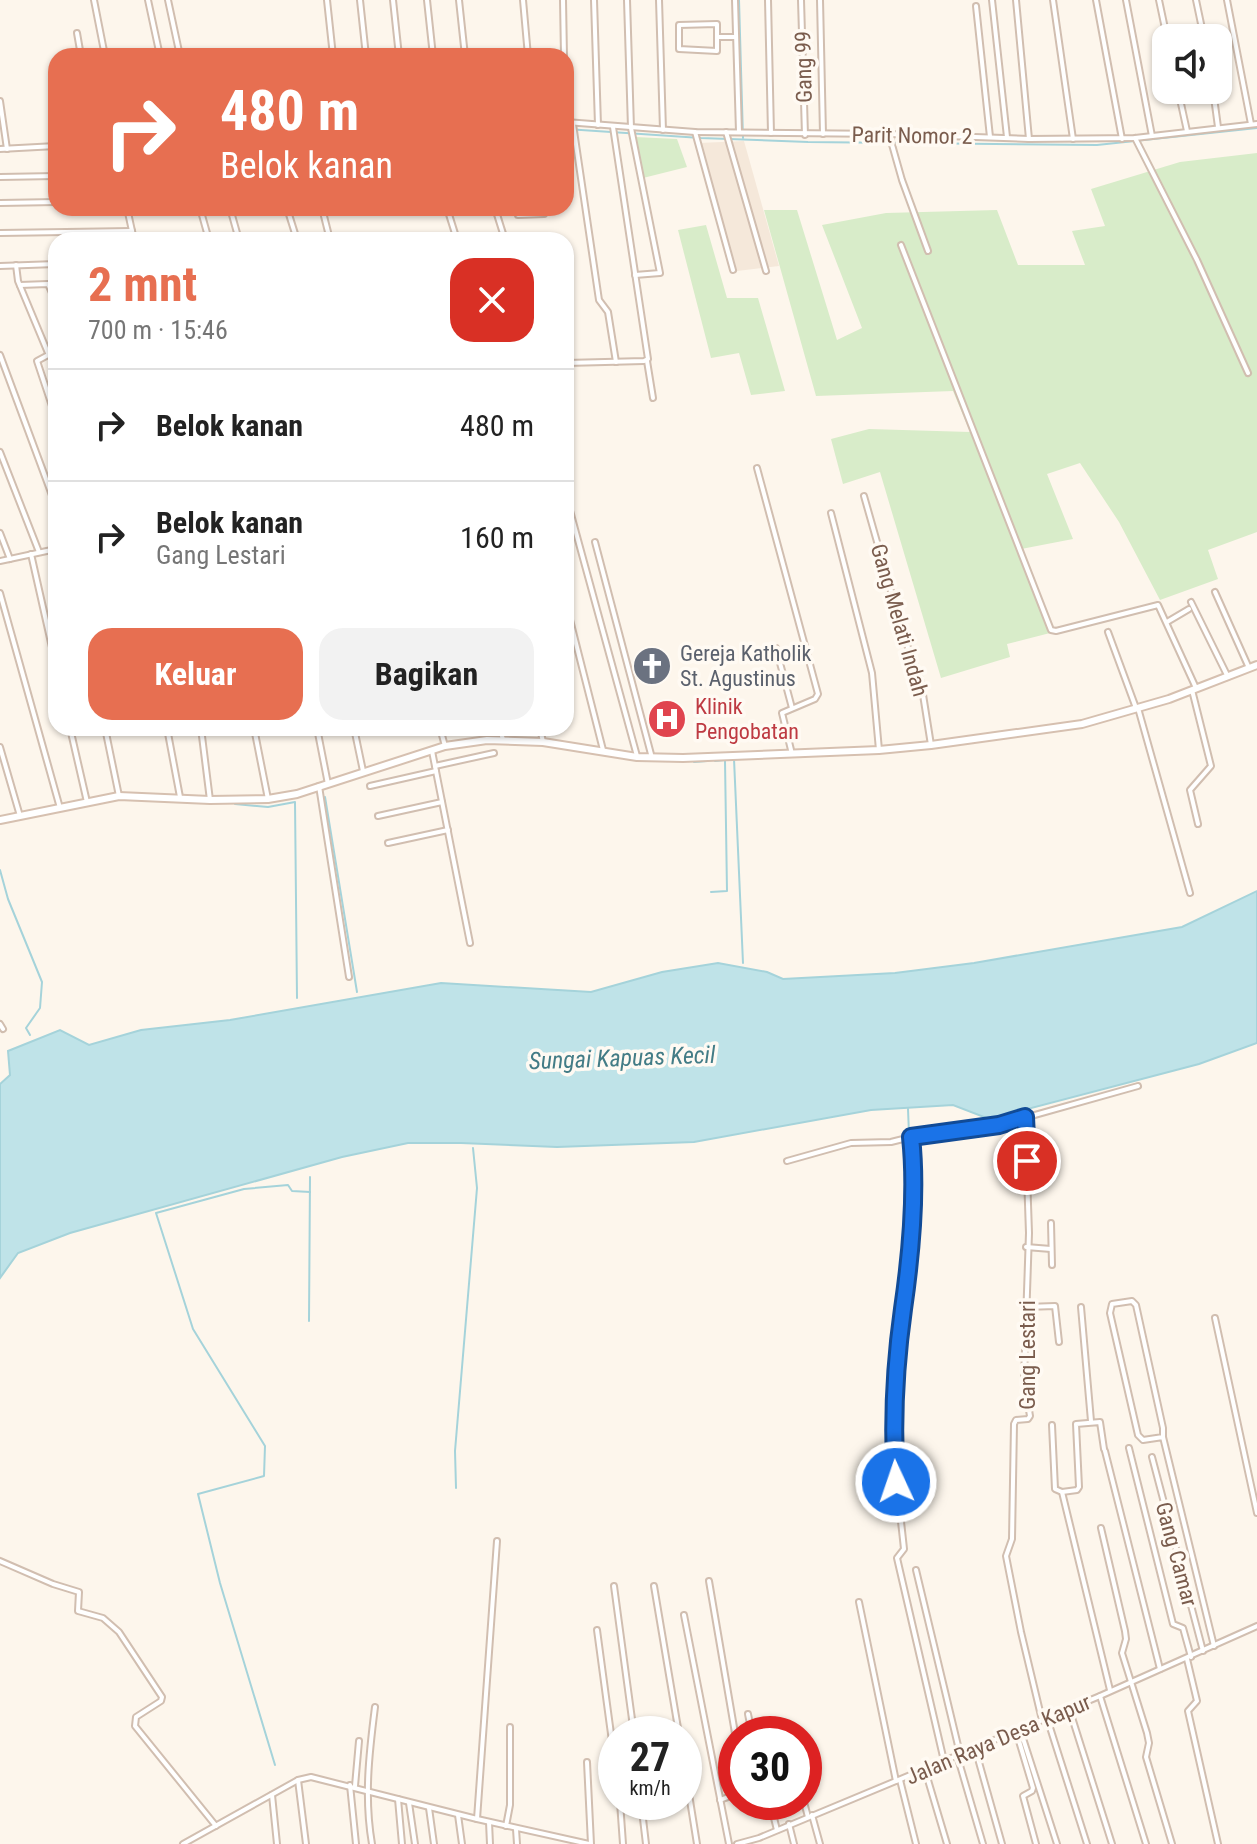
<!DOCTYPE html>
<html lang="id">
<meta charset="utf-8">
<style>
:root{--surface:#fff;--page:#f2f2f2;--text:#222;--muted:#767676;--line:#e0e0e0;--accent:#e76f51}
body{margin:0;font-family:"Roboto Condensed",sans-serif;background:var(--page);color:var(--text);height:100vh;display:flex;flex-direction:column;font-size:30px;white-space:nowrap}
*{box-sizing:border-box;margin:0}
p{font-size:26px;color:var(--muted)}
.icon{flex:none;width:44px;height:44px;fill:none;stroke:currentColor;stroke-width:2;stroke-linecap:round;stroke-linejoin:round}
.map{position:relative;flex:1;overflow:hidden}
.side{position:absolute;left:48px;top:232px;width:526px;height:504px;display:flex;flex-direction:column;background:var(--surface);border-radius:24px;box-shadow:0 2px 6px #0004}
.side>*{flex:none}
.top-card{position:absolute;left:48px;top:48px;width:526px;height:168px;border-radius:24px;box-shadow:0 2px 6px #0004;background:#e76f51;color:#fff;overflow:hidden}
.tools{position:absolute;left:1152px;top:24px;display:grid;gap:16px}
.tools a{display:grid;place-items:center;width:80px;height:80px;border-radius:16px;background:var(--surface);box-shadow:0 2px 6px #0004;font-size:40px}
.speed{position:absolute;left:598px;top:1716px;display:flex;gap:16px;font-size:40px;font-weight:700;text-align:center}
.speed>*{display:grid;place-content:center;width:104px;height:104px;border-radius:50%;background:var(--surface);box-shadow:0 2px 6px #0004;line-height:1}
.speed small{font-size:20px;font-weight:400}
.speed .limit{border:12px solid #d22;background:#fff;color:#111}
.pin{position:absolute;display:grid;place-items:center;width:68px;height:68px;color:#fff;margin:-34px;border:4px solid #fff;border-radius:50%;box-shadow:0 2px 8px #0007}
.me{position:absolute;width:88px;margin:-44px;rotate:357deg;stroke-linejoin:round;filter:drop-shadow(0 0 6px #0008)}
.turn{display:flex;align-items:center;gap:28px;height:168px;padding:0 40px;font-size:36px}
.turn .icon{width:104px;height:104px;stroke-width:2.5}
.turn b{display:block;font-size:56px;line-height:68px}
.round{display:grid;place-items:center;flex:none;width:84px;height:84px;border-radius:24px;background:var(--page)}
.summary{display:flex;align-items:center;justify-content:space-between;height:136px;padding:0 40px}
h1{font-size:48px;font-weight:700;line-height:60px;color:var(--accent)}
.primary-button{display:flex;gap:16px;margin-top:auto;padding:16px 40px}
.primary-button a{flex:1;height:92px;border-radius:24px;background:var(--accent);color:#fff;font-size:32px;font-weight:700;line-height:92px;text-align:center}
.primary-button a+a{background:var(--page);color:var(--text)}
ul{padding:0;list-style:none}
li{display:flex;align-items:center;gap:24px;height:112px;padding:0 40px;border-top:2px solid var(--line)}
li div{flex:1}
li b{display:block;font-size:30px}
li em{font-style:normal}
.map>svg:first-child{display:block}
</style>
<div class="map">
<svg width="1257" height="1844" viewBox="0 0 1257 1844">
<rect width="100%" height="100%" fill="#fdf6ec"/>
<polygon fill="#f5e8da" points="744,141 779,266 737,271 699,143"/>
<g fill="#d8ecc9">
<polygon points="635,137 677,139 687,167 643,178"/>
<polygon points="1257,153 1257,532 1208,550 1218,579 1160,600 1119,522 1080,463 1047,474 1073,539 1016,550 1050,633 1007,644 1010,657 941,678 880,472 843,484 831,439 869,429 970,432 953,391 816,396 764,210 797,210 837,340 862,328 822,225 886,213 997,210 1018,265 1085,265 1072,231 1105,226 1091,189 1180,162"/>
<polygon points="706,225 727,298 758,298 785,391 751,395 739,353 711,358 678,230"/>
</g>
<polygon fill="#bfe3e8" stroke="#a5d3da" stroke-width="2" points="1257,891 1257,1043 1199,1064 989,1119 953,1105 871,1110 694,1142 557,1147 461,1143 408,1143 342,1157 70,1233 18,1253 0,1278 0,1084 10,1075 8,1051 60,1030 89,1045 141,1030 230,1020 441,983 591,992 662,972 718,963 767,972 783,979 895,973 974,963 1182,927"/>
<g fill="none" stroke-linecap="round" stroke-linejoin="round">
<g stroke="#a5d3da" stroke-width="2">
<polyline points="739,0 743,138"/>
<polyline points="566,129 701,138 808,142 1097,145 1257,128"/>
<polyline points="715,761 734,759 743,963"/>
<polyline points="694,762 707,761"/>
<polyline points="325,797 357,992"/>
<polyline points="235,804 268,807 295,802 297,998"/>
<polyline points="0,870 8,899 42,982 40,1008 26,1028 30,1035"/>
<polyline points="711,892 727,891 725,761"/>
<polyline points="908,1109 909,1134"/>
<polyline points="1029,1120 1030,1194"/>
<polyline points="906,1273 910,1155"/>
<polyline points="309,1321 310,1177"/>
<polyline points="456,1488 455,1451 477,1188 473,1148"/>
<polyline points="275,1765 220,1583 198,1494 264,1476 265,1446 193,1329 156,1213 244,1189 288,1185 292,1191 310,1192"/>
</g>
<defs>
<g id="street">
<polyline points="94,0 105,56"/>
<polyline points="148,0 160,56"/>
<polyline points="168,0 180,56"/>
<polyline points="327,0 333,56"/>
<polyline points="360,0 366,56"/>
<polyline points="393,0 399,56"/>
<polyline points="427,0 433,56"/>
<polyline points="459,0 465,56"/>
<polyline points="523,0 528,56"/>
<polyline points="563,0 564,56"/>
<polyline points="594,0 598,125"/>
<polyline points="627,0 631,128 660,273 635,275"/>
<polyline points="659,0 663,130"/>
<polyline points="735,0 739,132"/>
<polyline points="768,0 771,133"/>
<polyline points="801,0 805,135"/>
<polyline points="820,0 823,134"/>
<polyline points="992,0 1007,137"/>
<polyline points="1016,0 1029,139"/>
<polyline points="1053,0 1073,139"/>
<polyline points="1096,0 1122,139"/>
<polyline points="1126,0 1152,136"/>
<polyline points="1159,0 1167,38"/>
<polyline points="1196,0 1204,38"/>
<polyline points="1227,0 1251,124"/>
<polyline points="976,6 990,137"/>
<polygon points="717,24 717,51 679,49 679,25"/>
<polyline points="77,33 81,56"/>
<polyline points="718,37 736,37"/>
<polyline points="1178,90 1187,131"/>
<polyline points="1213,90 1218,127"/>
<polyline points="0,101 7,149"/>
<polyline points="566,122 695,132 889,134 1029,139 1135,138 1257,124"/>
<polyline points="573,124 599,300 608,312 616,362"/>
<polyline points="695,132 733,270"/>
<polyline points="726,132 766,271"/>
<polyline points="889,134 902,180 928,251"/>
<polyline points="1135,138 1197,260 1248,373"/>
<polyline points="0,149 56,146"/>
<polyline points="0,177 56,176"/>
<polyline points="0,203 56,202"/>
<polyline points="127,208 134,240"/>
<polyline points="200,208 209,240"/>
<polyline points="230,208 239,240"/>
<polyline points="287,208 297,240"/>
<polyline points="322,208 330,240"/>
<polyline points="447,208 457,240"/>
<polyline points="495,208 505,240"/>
<polyline points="518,215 544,214 544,208"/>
<polyline points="0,233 132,231"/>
<polyline points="901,245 1051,630 1056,631 1158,605 1196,688"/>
<polyline points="16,265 18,281 48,353 56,353"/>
<polyline points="0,266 56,264"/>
<polyline points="20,285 48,284 56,302"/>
<polyline points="50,354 37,361 52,406"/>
<polyline points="0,355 56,506"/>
<polyline points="647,361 653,398"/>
<polyline points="566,363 644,361 648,359 613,127"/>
<polyline points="0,452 39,552"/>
<polyline points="757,468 818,694 815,699 782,713 792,754"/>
<polyline points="566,496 637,756"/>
<polyline points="864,496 904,637 921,682 931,745"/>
<polyline points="831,513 872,673 879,750"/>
<polyline points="0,533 10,559"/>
<polyline points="595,542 652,758"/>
<polyline points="31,554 56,665"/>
<polyline points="0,561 56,549"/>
<polyline points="1215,592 1249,668"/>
<polyline points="0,593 60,808"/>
<polyline points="1191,602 1228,677"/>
<polyline points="566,604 603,750"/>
<polyline points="1167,622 1189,609"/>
<polyline points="1108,632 1136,708"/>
<polyline points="776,648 792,708"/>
<polyline points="1192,690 1211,766 1190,790 1198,824"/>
<polyline points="1138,708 1190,893"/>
<polyline points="70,728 87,802"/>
<polyline points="105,728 119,796"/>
<polyline points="167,728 180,797"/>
<polyline points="201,728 210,800"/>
<polyline points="254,728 268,799"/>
<polyline points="317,728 328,784"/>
<polyline points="354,728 363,771"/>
<polyline points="440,728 445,746"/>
<polyline points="500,728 503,740"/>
<polyline points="540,728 543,742"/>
<polyline points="0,747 20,816"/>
<polyline points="432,751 470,943"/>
<polyline points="435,766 494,753"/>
<polyline points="319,786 349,977"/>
<polyline points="370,786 436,771"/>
<polyline points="378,816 442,802"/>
<polyline points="388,843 448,830"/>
<polyline points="0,1024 3,1029"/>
<polyline points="1025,1117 1029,1233 1024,1380 1030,1416 1028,1419 1016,1420 1014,1424 1012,1539 1006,1556 1021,1632 1042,1720"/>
<polyline points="787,1161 851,1143 891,1142 911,1137"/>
<polyline points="1051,1223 1052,1265"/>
<polyline points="1026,1247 1051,1249"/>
<polyline points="1026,1307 1055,1306 1059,1342"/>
<polyline points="1081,1307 1091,1421"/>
<polyline points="1215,1318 1257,1513"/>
<polyline points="1052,1425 1055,1489 1062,1492 1110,1690"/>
<polyline points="1163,1437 1143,1440 1138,1435 1110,1313 1112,1304 1132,1301 1136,1305 1163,1428 1163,1437 1214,1646"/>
<polyline points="1129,1448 1173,1624 1183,1628 1191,1657"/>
<polyline points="1105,1451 1160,1669"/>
<polyline points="1152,1457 1203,1651"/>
<polyline points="1062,1492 1077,1490 1079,1487 1076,1424 1100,1422 1104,1449"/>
<polyline points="1101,1528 1125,1631 1126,1639 1122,1653 1147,1733 1149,1743 1146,1757 1172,1844"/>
<polyline points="0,1561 53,1584 79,1592 78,1611 103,1618 119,1632 162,1697 161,1701 136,1717 135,1726 216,1826"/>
<polyline points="916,1570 960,1754"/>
<polyline points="709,1581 736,1739"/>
<polyline points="614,1586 634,1734"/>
<polyline points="654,1586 679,1734"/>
<polyline points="859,1602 896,1781"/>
<polyline points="684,1615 729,1844"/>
<polyline points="597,1630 616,1771"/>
<polyline points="1187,1659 1197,1701 1188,1711 1218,1844"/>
<polyline points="1100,1696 1146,1844"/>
<polyline points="1069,1708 1112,1844"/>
<polyline points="748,1714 752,1734"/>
<polyline points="1047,1718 1087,1844"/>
<polyline points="1020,1729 1057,1844"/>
<polyline points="1016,1731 1033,1788 1032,1791 1023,1796 1036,1844"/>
<polyline points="975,1748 1002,1844"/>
<polyline points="957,1755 983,1844"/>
<path d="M944,1761l-47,-203 7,-9c-5,-49 -13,-98 -9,-147 5,-88 25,-177 16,-265l88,-12 139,-39"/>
<polyline points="587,1762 591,1844"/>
<polyline points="684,1763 697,1844"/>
<polyline points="925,1770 947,1844"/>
<polyline points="298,1780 306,1844"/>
<polyline points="900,1780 916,1844"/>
<polyline points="350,1785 356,1844"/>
<polyline points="355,1786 359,1741"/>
<polyline points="272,1795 277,1844"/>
<polyline points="398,1799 402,1844"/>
<polyline points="720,1800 736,1794"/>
<polyline points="620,1802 623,1844"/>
<polyline points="641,1802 646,1844"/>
<polyline points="770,1802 777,1830"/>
<polyline points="804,1802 808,1817"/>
<polyline points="409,1803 415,1844"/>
<polyline points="429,1808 434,1844"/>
<polyline points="458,1815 462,1844"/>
<polyline points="812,1815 820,1844"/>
<polyline points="477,1819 497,1541"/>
<polyline points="489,1822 490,1844"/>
<polyline points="789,1824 794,1844"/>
<polyline points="506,1826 510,1805 510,1727"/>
<polyline points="516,1829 517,1844"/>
<polyline points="183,1844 298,1780 311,1777 477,1819 589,1844"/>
<path d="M372,1844c-8,-46 -3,-90 3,-137"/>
<polyline points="737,1844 759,1838 1100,1696 1257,1626"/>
</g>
<polyline id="secondary" points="0,820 119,796 210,800 268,799 297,794 445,746 487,740 543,742 637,757 683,758 879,750 931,745 1082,724 1169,699 1257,665"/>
</defs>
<use href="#street" stroke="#d1beb0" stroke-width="8"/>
<use href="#secondary" stroke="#d6c0b0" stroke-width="10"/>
<use href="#street" stroke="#fff" stroke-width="4"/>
<use href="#secondary" stroke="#fff" stroke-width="6"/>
</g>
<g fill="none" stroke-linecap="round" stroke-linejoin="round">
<defs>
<path id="route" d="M896,1482c-4,-58 -1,-116 7,-173 8,-55 14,-116 8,-172l88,-12 26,-8 2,44"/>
</defs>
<use href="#route" stroke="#114b97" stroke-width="20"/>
<use href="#route" stroke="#1a73e8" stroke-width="14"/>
</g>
<defs>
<symbol id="church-disc" viewBox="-11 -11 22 22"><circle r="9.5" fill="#6b7280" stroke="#fffaf3"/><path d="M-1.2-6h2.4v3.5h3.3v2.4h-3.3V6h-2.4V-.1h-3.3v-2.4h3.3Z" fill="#fff"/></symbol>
<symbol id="hospital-disc" viewBox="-11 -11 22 22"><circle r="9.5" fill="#e0444e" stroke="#fffaf3"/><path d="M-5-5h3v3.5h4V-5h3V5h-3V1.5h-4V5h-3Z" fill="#fff"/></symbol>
</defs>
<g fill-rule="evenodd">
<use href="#church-disc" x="630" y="644" width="44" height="44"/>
<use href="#hospital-disc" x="645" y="697" width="44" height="44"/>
</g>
<g text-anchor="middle" stroke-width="7" stroke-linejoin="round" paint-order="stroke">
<g font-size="22" fill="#7a5c4d" stroke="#fffaf3">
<text transform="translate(803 67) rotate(-91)" y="8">Gang 99</text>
<text transform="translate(912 135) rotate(1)" y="8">Parit Nomor 2</text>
<text transform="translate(900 620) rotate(74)" y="8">Gang Melati Indah</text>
<text transform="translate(1027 1355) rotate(-90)" y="8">Gang Lestari</text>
<text transform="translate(1177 1554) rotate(75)" y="8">Gang Camar</text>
<text transform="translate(998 1739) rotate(-23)" y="8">Jalan Raya Desa Kapur</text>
</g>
<g font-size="22" fill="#5b616d" stroke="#fffaf3" text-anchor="start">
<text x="680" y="661">Gereja Katholik<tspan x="680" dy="25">St. Agustinus</tspan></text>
</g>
<g font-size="22" fill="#be3a42" stroke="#fffaf3" text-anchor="start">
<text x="695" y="714">Klinik<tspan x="695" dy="25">Pengobatan</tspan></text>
</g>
<g font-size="24" font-style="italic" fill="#437c86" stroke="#fffaf3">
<text transform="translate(622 1058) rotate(-2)" y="8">Sungai Kapuas Kecil</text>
</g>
</g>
</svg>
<div class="tools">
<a><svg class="icon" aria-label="sound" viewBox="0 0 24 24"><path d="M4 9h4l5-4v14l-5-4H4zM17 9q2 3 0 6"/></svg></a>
</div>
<div class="speed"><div>27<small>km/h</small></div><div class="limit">30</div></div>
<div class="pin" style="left:1027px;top:1161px;background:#d93025"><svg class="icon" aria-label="arrive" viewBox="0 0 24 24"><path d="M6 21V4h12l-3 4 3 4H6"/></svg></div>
<svg class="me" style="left:896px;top:1482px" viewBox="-20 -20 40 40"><circle r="17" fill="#1a73e8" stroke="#fff" stroke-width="3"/><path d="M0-11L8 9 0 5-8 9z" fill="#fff"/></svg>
<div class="top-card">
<div class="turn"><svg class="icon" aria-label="right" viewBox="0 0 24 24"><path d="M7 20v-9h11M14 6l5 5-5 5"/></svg><div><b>480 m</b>Belok kanan</div></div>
</div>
<section class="side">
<div class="summary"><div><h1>2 mnt</h1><p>700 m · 15:46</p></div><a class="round" style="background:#d93025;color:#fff"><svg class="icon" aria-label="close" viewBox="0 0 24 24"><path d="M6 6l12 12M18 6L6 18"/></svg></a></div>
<ul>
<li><svg class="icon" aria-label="right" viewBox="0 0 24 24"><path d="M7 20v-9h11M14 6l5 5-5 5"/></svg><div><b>Belok kanan</b></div><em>480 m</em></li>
<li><svg class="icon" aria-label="right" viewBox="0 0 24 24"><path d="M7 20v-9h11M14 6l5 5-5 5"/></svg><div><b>Belok kanan</b><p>Gang Lestari</p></div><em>160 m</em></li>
</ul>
<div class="primary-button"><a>Keluar</a><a>Bagikan</a></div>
</section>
</div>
